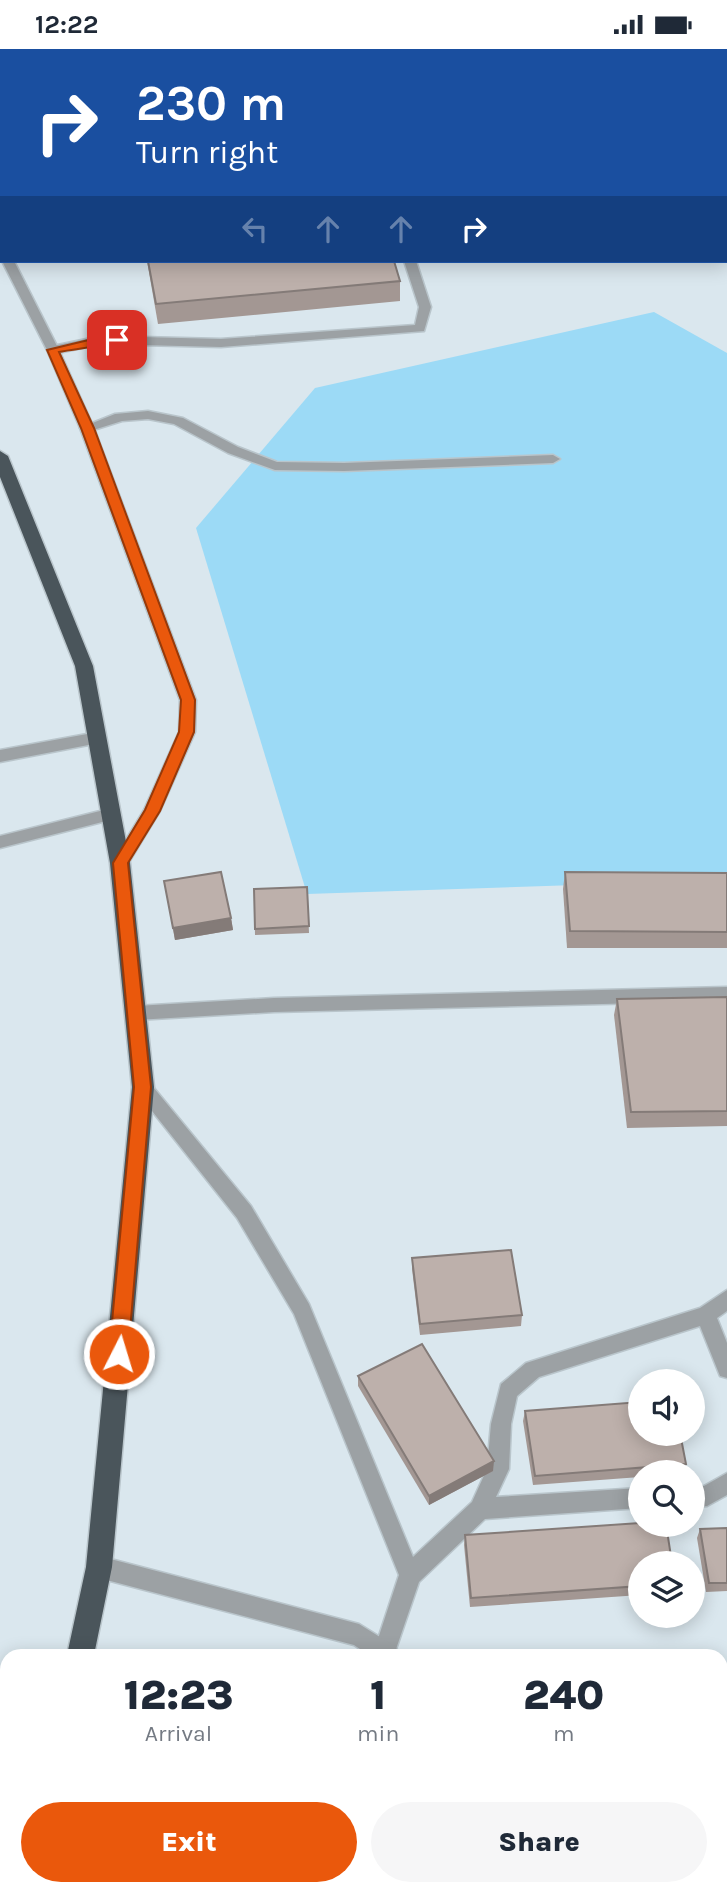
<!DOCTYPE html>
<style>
:root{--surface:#fff;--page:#f6f6f7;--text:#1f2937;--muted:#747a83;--accent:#ea580c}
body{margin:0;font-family:Karla,sans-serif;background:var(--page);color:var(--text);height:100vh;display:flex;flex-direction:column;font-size:26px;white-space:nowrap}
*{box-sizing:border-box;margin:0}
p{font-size:23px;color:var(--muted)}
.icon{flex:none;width:38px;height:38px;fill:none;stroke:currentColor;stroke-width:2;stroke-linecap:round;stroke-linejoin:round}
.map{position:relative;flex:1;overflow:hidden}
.side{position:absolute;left:0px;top:1600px;width:728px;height:247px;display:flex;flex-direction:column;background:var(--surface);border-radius:21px 21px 0 0;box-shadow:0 4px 18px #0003}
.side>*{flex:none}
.guide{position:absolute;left:0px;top:0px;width:728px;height:214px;box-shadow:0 4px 18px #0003;background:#1a4fa0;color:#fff;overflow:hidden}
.controls{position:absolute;left:628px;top:1320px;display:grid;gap:14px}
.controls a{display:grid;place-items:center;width:77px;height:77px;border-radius:50%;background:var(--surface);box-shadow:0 4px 18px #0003;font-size:35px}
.pin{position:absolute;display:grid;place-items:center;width:60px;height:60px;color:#fff;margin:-30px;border-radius:14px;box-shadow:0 4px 10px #0006}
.me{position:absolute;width:77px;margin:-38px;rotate:5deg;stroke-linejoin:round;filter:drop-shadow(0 0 5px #0008)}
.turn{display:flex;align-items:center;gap:24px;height:147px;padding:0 21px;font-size:32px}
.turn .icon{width:91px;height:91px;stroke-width:2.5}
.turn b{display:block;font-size:49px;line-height:60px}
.lanes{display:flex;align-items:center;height:66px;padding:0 21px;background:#0003;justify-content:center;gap:35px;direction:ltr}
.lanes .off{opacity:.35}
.eta{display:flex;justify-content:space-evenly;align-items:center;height:119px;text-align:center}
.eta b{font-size:42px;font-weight:800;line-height:49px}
.action{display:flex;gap:14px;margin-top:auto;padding:14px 21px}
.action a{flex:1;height:80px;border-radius:42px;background:var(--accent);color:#fff;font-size:28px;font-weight:800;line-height:80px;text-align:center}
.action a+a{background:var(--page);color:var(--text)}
.status{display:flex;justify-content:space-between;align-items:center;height:49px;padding:0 35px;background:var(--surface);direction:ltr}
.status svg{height:19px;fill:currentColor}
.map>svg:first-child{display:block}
</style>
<div class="status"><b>12:22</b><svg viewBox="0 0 49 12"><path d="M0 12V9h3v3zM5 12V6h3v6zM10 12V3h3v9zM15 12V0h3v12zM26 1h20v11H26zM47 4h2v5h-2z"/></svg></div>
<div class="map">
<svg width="727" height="1846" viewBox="0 0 727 1846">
<rect width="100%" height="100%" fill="#dae7ee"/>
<polygon fill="#9cdaf6" points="654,263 727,304 727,831 307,845 196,479 315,339"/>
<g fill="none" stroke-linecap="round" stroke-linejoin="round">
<defs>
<g id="lane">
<rect x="0" y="8" width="2" height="10"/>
<polygon points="404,212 416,212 431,258 424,282 221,298 101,295 53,305 47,301 48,298 101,287 221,290 415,276 419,258"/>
<polygon points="148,362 183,369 238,398 277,413 344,414 553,406 560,410 553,414 344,422 275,421 228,404 174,375 148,370 122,372 87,383 80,379 115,365"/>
<polygon points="98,683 104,685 106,689 104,693 0,713 0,701"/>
<polygon points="112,759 118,761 120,765 118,769 0,799 0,787"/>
<polygon points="727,938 727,952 274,963 136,971 130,969 127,964 130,959 136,957 274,949"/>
<polygon points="143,1030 149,1033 251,1157 309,1255 413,1508 472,1453 487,1420 491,1375 501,1335 526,1314 700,1259 727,1241 727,1262 717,1269 727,1294 727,1329 720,1327 700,1277 539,1328 517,1347 511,1375 509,1420 496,1448 640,1439 640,1459 485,1470 419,1533 394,1606 376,1606 374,1602 399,1526 294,1265 237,1169 137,1043 134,1038 137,1033"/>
<polygon points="727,1424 727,1446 707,1457 693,1458 693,1438 704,1437"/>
<polygon points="727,1616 727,1638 721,1639 721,1617"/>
</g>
<g id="street">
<polygon points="0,191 2,192 2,202 0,201"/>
<polygon points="2,212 14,212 59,301 94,379 196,651 195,683 160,762 126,818 120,820 112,814 144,761 179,683 180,651 80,379 47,301"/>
<polygon points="99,1507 359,1575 396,1598 399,1606 369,1606 354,1596 99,1529 91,1526 88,1518 91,1510"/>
<polygon points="511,1839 535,1839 538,1846 514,1846"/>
</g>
<g id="highway">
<polygon points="0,402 8,407 93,617 130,814 154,1038 112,1518 94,1606 67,1606 86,1518 132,1038 110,814 75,617 0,428"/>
<polygon points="17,1839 47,1839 45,1846 15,1846"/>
</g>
</defs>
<use href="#lane" stroke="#b9c5cb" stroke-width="3"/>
<use href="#street" stroke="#b9c5cb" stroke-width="3"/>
<use href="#highway" stroke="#b9c5cb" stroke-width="3"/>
<use href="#lane" fill="#9ca1a4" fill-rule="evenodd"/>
<use href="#street" fill="#9ca1a4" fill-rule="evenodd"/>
<use href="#highway" fill="#4a555b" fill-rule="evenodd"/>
</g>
<g fill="#a39793">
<polygon points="147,212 394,212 400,232 400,252 158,275"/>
<polygon points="565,823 727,824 727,899 567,899 563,840"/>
<polygon points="164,832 231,869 233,881 175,891"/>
<polygon points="307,838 309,884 255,886 254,840"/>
<polygon points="727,948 727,1077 627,1079 614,966 617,950"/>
<polygon points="412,1209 522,1266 521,1277 420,1286 412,1220"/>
<polygon points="358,1327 493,1422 429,1456 358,1337"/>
<polygon points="525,1362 686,1415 683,1423 640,1423 640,1428 533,1436 523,1372"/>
<polygon points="727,1479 727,1542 706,1543 697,1489 700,1480"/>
<polygon points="465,1486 640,1514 640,1546 470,1558 464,1496"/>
<polygon points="691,1839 721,1839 727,1846 692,1846"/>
</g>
<g fill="#847b78">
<polygon points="231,869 233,881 175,891 173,879"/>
<polygon points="494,1412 493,1422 429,1456 429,1447"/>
</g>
<g fill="#bdb0ab" stroke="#847b78" stroke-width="2">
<polygon points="148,212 394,212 400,232 156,255"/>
<polygon points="221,823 231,869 173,879 164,832"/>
<polygon points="565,823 727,824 727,883 570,882"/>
<polygon points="307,838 309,877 255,880 254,840"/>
<polygon points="727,948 727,1062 631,1063 617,950"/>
<polygon points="511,1201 522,1266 420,1275 412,1209"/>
<polygon points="422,1295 494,1412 429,1447 358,1327"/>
<polygon points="640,1353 640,1384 680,1384 686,1415 535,1427 525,1362"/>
<polygon points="640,1474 666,1475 672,1514 640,1514 640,1537 471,1549 465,1486"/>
<polygon points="727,1479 727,1534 709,1534 700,1480"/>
<polygon points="721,1769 727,1770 727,1846 696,1846 696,1839 721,1839"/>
</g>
<path fill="#ea580c" stroke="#983908" stroke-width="2" d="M101,288h16l6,3c-7,5 -51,9 -64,12l35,76 101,272 -1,32 -34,79 -32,52 23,224 -23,267 -3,6 -6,2 -7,-2 -3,-6 25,-267 -21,-224 32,-53 34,-78 2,-32 -100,-272 -34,-78z"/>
</svg>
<div class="controls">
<a><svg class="icon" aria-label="sound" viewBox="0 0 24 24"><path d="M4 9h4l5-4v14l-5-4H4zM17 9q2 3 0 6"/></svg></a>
<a><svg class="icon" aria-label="search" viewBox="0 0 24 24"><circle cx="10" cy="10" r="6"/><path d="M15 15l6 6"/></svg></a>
<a><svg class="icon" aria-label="layers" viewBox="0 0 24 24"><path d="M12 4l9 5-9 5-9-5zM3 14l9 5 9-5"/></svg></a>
</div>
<div class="pin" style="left:117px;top:291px;background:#d93025"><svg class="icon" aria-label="arrive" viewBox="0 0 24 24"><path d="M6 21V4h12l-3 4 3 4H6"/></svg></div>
<svg class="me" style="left:119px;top:1305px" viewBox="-20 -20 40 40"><circle r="17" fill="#ea580c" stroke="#fff" stroke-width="3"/><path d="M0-11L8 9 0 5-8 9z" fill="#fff"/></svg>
<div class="guide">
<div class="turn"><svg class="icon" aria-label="right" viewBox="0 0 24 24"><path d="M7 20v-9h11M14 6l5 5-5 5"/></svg><div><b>230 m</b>Turn right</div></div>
<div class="lanes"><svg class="icon off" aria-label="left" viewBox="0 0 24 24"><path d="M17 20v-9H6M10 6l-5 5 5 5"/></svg><svg class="icon off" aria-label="ahead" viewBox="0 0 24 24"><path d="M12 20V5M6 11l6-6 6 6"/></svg><svg class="icon off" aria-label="ahead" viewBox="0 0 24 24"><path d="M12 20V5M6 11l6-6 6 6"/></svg><svg class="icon" aria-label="right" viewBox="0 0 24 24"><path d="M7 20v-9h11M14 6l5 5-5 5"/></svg></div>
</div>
<section class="side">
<div class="eta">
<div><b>12:23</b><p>Arrival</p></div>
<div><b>1</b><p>min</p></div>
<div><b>240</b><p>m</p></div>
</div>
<div class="action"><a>Exit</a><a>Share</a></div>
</section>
</div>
